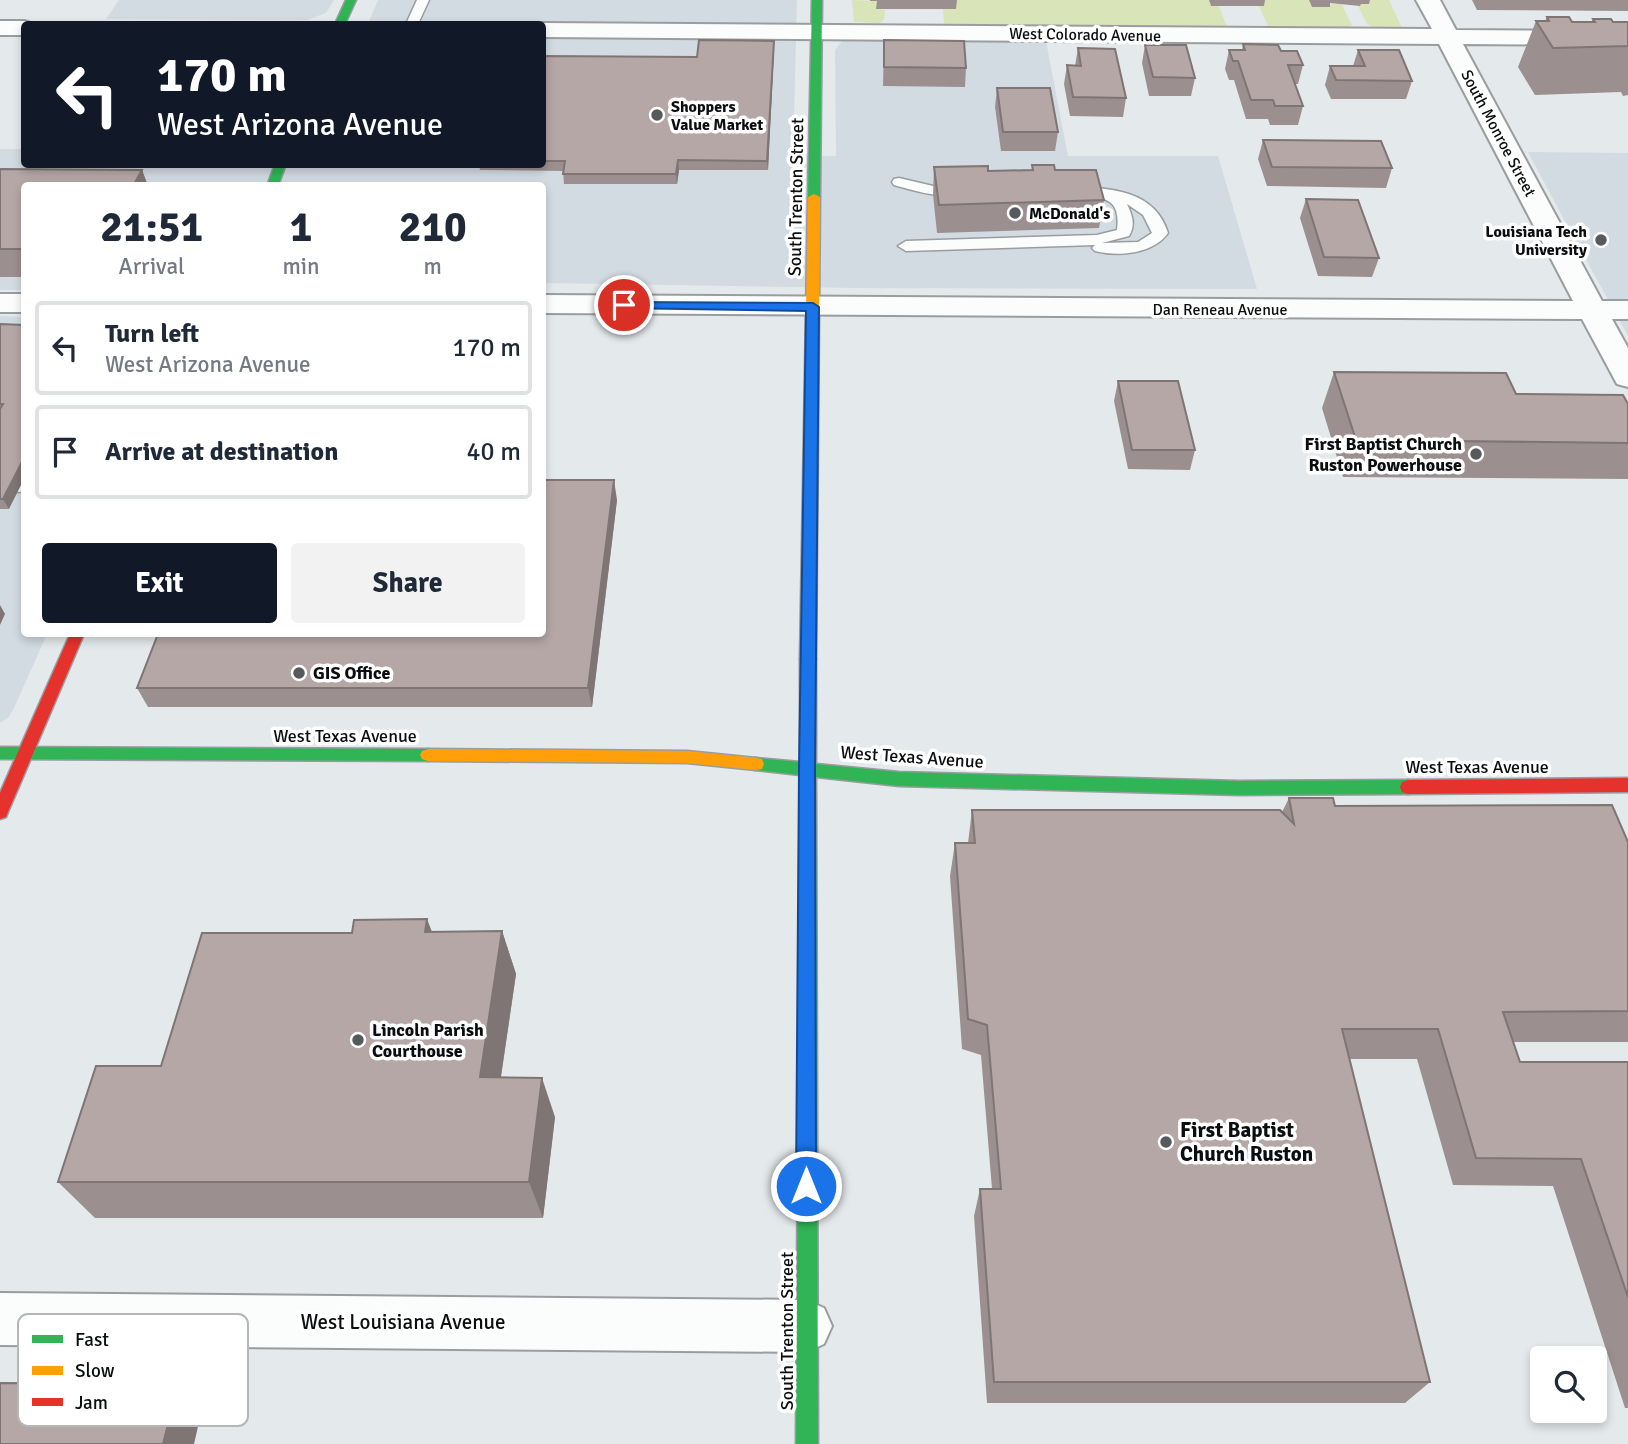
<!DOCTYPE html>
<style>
:root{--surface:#fff;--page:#f2f2f3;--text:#1f2937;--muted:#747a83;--line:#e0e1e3;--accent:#111827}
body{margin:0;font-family:Signika,sans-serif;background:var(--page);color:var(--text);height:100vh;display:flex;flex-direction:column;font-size:26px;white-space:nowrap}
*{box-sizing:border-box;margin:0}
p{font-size:23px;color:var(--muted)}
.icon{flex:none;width:38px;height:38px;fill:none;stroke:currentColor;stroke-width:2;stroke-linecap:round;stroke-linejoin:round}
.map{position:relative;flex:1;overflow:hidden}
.details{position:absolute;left:21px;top:182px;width:525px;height:455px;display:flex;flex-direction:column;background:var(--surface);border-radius:7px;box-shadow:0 4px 10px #0003}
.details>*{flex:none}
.banner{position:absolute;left:21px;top:21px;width:525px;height:147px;border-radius:7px;box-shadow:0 4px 10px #0003;background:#111827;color:#fff;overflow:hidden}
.controls{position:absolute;left:1530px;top:1346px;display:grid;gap:14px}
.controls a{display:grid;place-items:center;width:77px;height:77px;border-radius:7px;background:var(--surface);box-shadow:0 4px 10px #0003;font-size:35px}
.pin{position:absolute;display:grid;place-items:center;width:60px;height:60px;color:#fff;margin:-30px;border:4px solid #fff;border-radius:50%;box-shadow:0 2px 7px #0007}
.me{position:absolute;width:77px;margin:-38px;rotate:0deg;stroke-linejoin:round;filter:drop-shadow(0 0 5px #0008)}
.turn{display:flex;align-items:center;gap:24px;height:147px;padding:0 21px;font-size:32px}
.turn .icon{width:91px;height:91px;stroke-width:2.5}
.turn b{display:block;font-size:49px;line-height:60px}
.eta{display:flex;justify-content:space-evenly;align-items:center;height:119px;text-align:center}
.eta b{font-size:42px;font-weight:700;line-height:49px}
.action{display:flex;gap:14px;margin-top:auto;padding:14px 21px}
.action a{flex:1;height:80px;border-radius:7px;background:var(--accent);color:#fff;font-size:28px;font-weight:700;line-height:80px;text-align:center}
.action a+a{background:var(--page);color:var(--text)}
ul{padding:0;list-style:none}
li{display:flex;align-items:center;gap:21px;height:94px;margin:0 14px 10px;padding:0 7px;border:4px solid var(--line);border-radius:7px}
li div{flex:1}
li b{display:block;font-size:26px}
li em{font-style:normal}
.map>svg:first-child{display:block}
</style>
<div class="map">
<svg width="1628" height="1444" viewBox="0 0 1628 1444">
<rect width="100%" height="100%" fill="#e4e9ec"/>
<g fill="#d2dbe2">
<polygon points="119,0 334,0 326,13 307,20 106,19"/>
<polygon points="378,0 797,0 793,156 836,156 835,50 842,41 1046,41 1068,156 1218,156 1257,289 857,288 543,283 542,186 24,186 24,290 0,290 0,149 21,149 24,143 24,164 542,164 542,24 368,24"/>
<polygon points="1528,152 1628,153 1628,336 1560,212"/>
<polygon points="0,316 24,317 24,634 47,634 14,708 8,718 0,723"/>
</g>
<g fill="#d9e4b9">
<polygon points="852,0 877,1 877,9 885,10 884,19 880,23 854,22"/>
<polygon points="956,0 1209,0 1211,6 1219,6 1227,28 1011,28 991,24 944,24 943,9"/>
<polygon points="1261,0 1309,0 1312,7 1341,3 1352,25 1349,28 1273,28 1268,26 1259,6 1263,6"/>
<polygon points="1367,0 1389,0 1402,28 1376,28 1367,24 1358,6"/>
</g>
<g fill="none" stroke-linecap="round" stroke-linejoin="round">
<defs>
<g id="lane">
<polygon points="417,0 429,0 418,24 406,24"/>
<path d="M899,178l34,8h27l7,4c-14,13 -55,0 -73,-5l-2,-3 2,-3z"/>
<path d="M1073,187c37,1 82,3 95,46 -15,21 -49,24 -73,18l-3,-3 3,-3 -189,6 -8,-5 8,-5 191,-6 20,-5c5,-40 -23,-30 -49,-36l-2,-3 2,-3zM1127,204l16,11 9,18 -14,9 -36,1 27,-7c7,-12 3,-21 -2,-32z"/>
<polygon points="0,479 24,480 24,492 0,491"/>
</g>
<g id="street">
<polygon points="1416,0 1440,0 1456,30 1628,31 1628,45 1463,44 1602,301 1628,301 1628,319 1612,319 1628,348 1628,387 1617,384 1582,319 542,313 542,295 1573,301 1439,44 542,37 542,24 535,24 542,23 1432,29"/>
<polygon points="0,21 24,21 34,24 24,24 24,35 0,35"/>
<rect x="0" y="294" width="24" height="18"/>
<polygon points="0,1293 806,1300 824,1308 832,1326 824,1344 806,1352 0,1345"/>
</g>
<g id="fast">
<polygon points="346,0 356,0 345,24 335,24"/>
<polygon points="812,0 822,0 820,197 814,200 808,197"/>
<polygon points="275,164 286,164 278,186 267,186"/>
<polygon points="808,653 816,659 816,764 899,772 1239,781 1408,780 1414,782 1416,787 1414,792 1408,794 1239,795 899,786 816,777 818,1444 796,1444 800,775 756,770 750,769 748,764 750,759 756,758 800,762 800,659"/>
<polygon points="0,747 428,749 434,751 436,755 434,759 428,761 0,759"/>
</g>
<g id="slow">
<polygon points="814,194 820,197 816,659 808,665 800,659 808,197"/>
<polygon points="428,749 687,751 756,758 762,759 764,764 762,769 756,770 687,763 428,761 422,759 420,755 422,751"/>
</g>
<g id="jam">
<polygon points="70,634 84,634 8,812 6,817 0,819 0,793"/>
<polygon points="1628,778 1628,792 1408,794 1402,792 1400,787 1402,782 1408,780"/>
</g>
</defs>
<use href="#lane" stroke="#9a9da0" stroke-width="3"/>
<use href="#street" stroke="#9a9da0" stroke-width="4"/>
<use href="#fast" stroke="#9a9da0" stroke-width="3"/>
<use href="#slow" stroke="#9a9da0" stroke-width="3"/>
<use href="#jam" stroke="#9a9da0" stroke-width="3"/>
<use href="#lane" fill="#fbfcfc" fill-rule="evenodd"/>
<use href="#street" fill="#fbfcfc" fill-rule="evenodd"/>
<use href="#fast" fill="#30b455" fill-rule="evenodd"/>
<use href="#slow" fill="#ff9f0a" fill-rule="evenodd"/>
<use href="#jam" fill="#e5322d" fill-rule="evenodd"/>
</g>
<g fill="#9b908f">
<polygon points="870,0 957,0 956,9 876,9 877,1 870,1"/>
<polygon points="1209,0 1265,0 1264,6 1211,6"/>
<polygon points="1309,0 1370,0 1369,4 1361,4 1360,6 1330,3 1330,7 1312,7"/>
<polygon points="1472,0 1628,0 1628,11 1477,10"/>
<polygon points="1547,17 1572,22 1591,22 1593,19 1613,22 1628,22 1628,95 1623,96 1621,92 1535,95 1518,67 1536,21 1545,21"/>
<polygon points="884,40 966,68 965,87 883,86"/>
<polygon points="1243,44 1281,51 1303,65 1298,84 1295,84 1303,106 1298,125 1270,125 1268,119 1246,119 1234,80 1229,80 1225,69 1229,50 1242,50"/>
<polygon points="1145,45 1195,78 1191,96 1149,96 1142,63"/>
<polygon points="1078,48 1126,98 1123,117 1070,116 1064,84 1067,65 1075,66"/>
<polygon points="774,50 768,170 679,170 677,184 564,184 563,171 480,170 479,164 542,164 542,56 697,57"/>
<polygon points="1358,50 1412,81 1406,99 1331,99 1325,85 1330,66 1353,66"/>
<polygon points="997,88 1058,132 1055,151 1001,151 995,107"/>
<polygon points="1263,140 1392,168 1386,188 1267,186 1258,159"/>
<polygon points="1032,165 1055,170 1104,200 1099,228 937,233 933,195 934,167 988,171 1032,171"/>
<polygon points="0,169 142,170 148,186 24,186 24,277 0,277"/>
<polygon points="1306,199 1379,258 1372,277 1318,276 1300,218"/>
<polygon points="0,324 9,509 0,509"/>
<polygon points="1334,372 1516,394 1628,404 1628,479 1343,477 1322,408"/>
<polygon points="1118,381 1195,450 1190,470 1128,469 1114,401"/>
<polygon points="617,500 592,707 148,707 137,688"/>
<polygon points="1289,798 1335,806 1628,842 1628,1042 1513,1042 1520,1062 1628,1062 1628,1408 1625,1408 1553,1186 1453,1185 1417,1059 1349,1059 1430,1382 1405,1403 987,1403 974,1216 980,1189 992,1189 981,1055 962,1049 950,876 955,843 968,843 972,810 1282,812"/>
<polygon points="502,931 516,974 501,1077 555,1117 543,1218 95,1218 58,1182 161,1066 352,933"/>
</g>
<g fill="#7e7574">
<polygon points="774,41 774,50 768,170 767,161"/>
<polygon points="678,160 679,170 677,184 676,174"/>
<polygon points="142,170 148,186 133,186"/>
<polygon points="24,458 24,479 9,509 3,499"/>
<polygon points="614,480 617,500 592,707 588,688"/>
<polygon points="0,605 5,614 0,625"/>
<polygon points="427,919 444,963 425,932"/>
<polygon points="502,931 516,974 495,1116 480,1077"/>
<polygon points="542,1078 555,1117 543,1218 529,1182"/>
<polygon points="178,1384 203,1405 194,1444 163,1444"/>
</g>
<g fill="#b4a7a6" stroke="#7e7574" stroke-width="2">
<polygon points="1547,17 1569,17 1572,22 1595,22 1593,19 1611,19 1613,22 1628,22 1628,46 1553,48 1536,21 1549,21"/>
<polygon points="699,40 774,41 767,161 678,160 676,174 563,174 565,161 542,161 542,56 697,57"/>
<polygon points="884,40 964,41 966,68 884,67"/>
<polygon points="1243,44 1278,45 1281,51 1297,51 1303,65 1288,65 1303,106 1275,106 1273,100 1251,100 1238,61 1233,61 1229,50 1245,50"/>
<polygon points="1145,45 1186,45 1195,78 1153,77"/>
<polygon points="1078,48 1115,49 1126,98 1073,97 1067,65 1081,66"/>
<polygon points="1358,50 1399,50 1412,81 1336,80 1330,66 1365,66"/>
<polygon points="997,88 1050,88 1058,132 1003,132"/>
<polygon points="1263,140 1381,141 1392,168 1272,167"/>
<polygon points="1032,165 1054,165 1055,170 1096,170 1104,200 939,205 934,167 988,166 988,171 1033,170"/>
<polygon points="0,169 142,170 133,186 24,186 24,249 0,249"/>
<polygon points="1306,199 1358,200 1379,258 1324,257"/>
<polygon points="0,324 24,325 24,458 3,499 0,499 0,409 3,404 0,404"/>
<polygon points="1334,372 1506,373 1516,394 1623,395 1628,404 1628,443 1356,440"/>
<polygon points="1118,381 1178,381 1195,450 1132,450"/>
<polygon points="542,480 614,480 588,688 137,688 158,634 542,634"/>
<polygon points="1289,798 1333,798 1335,806 1612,805 1628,842 1628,1011 1503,1012 1520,1062 1628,1062 1628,1297 1581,1159 1476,1158 1438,1029 1342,1029 1430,1382 994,1382 980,1189 1001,1189 987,1025 968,1019 955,843 975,843 972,810 1280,810 1294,824"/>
<polygon points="427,919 425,932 502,931 480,1077 542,1078 529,1182 58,1182 96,1066 161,1066 202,933 352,933 354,920"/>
<polygon points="0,1383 178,1384 163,1444 0,1444"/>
</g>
<polygon fill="#1a73e8" stroke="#114b97" stroke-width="2" points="624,302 813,303 819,307 815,769 816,1186 813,1193 806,1196 799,1193 796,1186 799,769 806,311 619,308 617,305"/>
<g fill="#575a5c" stroke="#fff" stroke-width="2.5">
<circle cx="657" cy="115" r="7"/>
<circle cx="1015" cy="213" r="7"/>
<circle cx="1601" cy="240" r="7"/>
<circle cx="1476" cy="454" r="7"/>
<circle cx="299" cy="673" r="7"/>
<circle cx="358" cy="1040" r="7"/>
<circle cx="1166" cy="1142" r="7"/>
</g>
<g text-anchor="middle" stroke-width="7" stroke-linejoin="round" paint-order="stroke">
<g font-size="16" fill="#0b0d0f" stroke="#fff">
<text transform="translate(1085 34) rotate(1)" y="6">West Colorado Avenue</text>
<text transform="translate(1499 133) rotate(62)" y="6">South Monroe Street</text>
<text x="1220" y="315">Dan Reneau Avenue</text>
</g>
<g font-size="16" font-weight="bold" fill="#0b0d0f" stroke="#fff" text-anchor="start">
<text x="671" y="112">Shoppers<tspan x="671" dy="18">Value Market</tspan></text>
<text x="1029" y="219">McDonald's</text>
<text x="1587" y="237" text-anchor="end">Louisiana Tech<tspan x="1587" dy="18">University</tspan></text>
</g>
<g font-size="18" fill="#0b0d0f" stroke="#fff">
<text transform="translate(796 197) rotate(-89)" y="6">South Trenton Street</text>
<text x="345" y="742">West Texas Avenue</text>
<text transform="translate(912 757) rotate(4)" y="6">West Texas Avenue</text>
<text x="1477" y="773">West Texas Avenue</text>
<text transform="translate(787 1331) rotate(-90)" y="6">South Trenton Street</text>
</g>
<g font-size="18" font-weight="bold" fill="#0b0d0f" stroke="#fff" text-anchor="start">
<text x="1462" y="450" text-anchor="end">First Baptist Church<tspan x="1462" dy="21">Ruston Powerhouse</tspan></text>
<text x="313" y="679">GIS Office</text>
<text x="372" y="1036">Lincoln Parish<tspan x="372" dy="21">Courthouse</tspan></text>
</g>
<g font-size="21" font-weight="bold" fill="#0b0d0f" stroke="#fff" text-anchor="start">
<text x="1180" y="1137">First Baptist<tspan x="1180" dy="24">Church Ruston</tspan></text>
</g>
<g font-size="21" fill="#0b0d0f" stroke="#fff">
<text x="403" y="1329">West Louisiana Avenue</text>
</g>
</g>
<rect x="18" y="1314" width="230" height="112" rx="10" fill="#fff" stroke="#b6b6b7" stroke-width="2"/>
<rect x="32" y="1335" width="31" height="8" fill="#30b455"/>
<rect x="32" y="1366" width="31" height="9" fill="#ff9f0a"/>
<rect x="32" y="1398" width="31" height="8" fill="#e5322d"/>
<g font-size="19" fill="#0b0d0f">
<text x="75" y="1346">Fast</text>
<text x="75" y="1377">Slow</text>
<text x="75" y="1409">Jam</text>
</g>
</svg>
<div class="controls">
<a><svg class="icon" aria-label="search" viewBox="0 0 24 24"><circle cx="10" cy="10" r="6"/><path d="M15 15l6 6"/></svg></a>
</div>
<div class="pin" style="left:624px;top:305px;background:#d93025"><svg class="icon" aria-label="arrive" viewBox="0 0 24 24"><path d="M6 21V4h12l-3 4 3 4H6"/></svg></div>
<svg class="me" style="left:806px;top:1186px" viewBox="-20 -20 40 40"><circle r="17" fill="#1a73e8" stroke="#fff" stroke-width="3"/><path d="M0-11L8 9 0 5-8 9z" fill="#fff"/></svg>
<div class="banner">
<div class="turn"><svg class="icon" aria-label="left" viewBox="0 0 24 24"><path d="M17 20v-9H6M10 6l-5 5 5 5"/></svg><div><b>170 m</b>West Arizona Avenue</div></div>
</div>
<section class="details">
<div class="eta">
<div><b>21:51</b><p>Arrival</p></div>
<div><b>1</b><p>min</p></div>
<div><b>210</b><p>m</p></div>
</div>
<ul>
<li><svg class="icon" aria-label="left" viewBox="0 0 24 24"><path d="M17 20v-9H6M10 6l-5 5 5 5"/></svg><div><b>Turn left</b><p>West Arizona Avenue</p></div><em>170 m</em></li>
<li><svg class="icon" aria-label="arrive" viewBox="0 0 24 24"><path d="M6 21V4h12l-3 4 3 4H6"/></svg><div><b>Arrive at destination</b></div><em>40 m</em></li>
</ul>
<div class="action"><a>Exit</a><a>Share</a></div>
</section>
</div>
